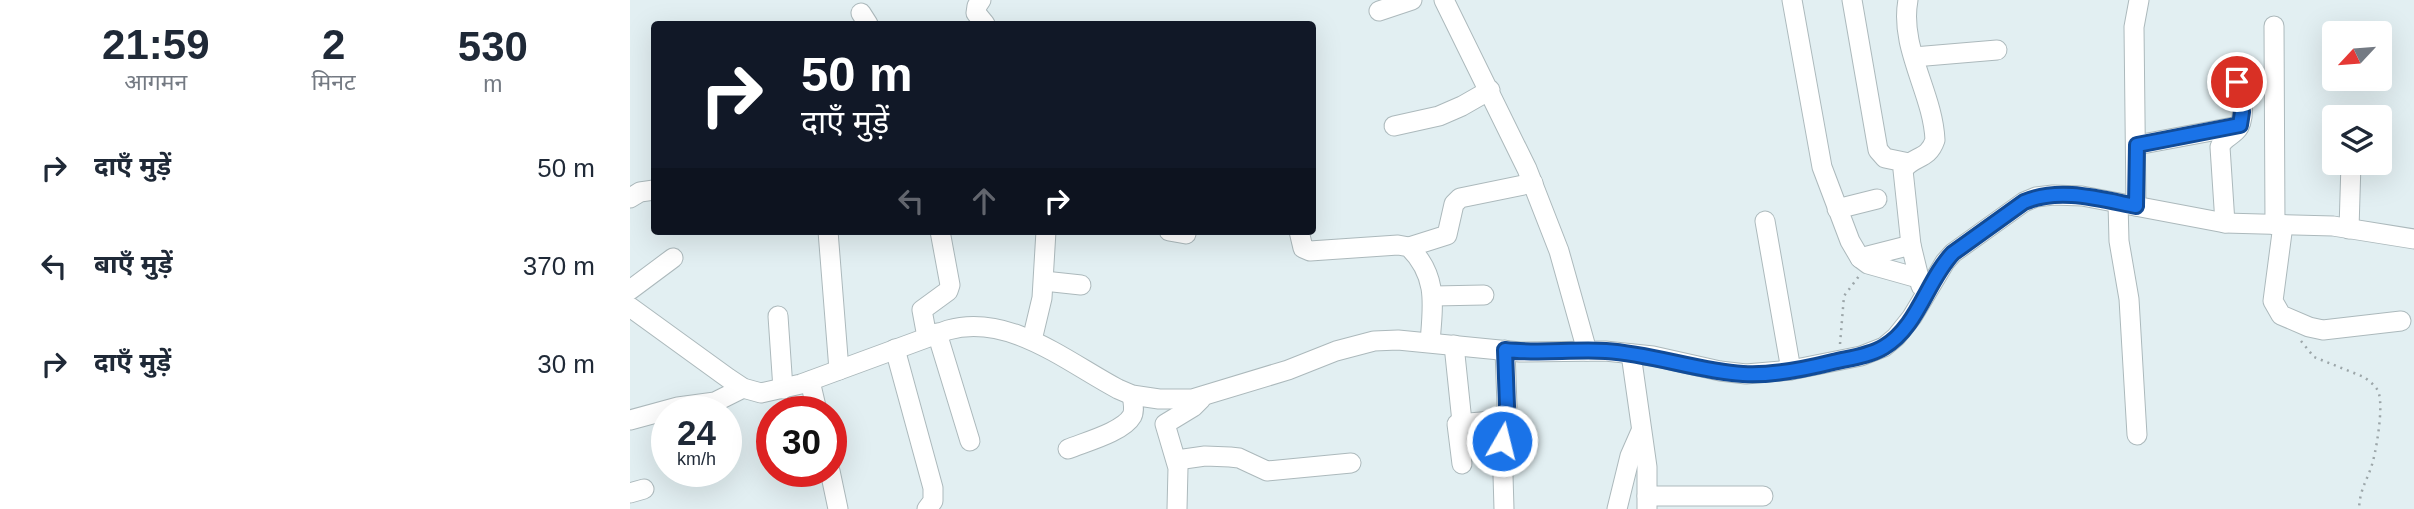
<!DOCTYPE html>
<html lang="hi">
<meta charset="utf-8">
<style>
:root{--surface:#fff;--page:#f6f6f7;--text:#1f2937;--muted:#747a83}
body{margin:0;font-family:Helvetica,"Noto Sans Devanagari",sans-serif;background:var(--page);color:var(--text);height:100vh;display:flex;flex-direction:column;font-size:26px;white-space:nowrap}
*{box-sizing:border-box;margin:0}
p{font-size:23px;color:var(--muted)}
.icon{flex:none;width:38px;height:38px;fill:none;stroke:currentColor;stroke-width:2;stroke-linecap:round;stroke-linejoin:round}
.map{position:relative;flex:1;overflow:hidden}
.side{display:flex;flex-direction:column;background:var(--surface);width:630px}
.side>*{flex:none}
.top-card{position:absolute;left:21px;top:21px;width:665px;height:214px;border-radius:7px;box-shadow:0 7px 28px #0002;background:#111827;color:#fff;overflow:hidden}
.needle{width:46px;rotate:244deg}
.fabs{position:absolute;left:1692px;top:21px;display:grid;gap:14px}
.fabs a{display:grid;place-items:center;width:70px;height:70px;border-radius:7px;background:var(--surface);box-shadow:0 7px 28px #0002;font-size:35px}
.speed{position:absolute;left:21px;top:396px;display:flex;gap:14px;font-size:35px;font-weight:700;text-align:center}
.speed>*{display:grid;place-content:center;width:91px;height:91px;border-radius:50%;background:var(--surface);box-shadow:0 7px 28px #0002;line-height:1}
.speed small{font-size:18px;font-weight:400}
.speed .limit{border:10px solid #d22;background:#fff;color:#111}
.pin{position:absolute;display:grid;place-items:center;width:60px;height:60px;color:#fff;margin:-30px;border:4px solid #fff;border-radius:50%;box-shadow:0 2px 7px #0007}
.me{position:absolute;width:77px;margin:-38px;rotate:8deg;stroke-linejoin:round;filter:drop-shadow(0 0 5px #0008)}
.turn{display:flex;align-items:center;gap:24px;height:147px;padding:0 35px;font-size:32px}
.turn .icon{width:91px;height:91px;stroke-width:2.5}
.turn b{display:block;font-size:49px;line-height:60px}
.lanes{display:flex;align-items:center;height:66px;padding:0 35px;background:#0003;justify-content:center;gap:35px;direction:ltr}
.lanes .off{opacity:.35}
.eta{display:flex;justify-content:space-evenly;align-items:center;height:119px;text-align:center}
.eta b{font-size:42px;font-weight:700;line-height:49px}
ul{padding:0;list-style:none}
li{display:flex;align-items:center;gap:21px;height:98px;padding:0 35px}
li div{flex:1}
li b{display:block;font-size:26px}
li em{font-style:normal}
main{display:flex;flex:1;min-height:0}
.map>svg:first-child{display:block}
</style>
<main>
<section class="side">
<div class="eta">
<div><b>21:59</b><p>आगमन</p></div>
<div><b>2</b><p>मिनट</p></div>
<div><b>530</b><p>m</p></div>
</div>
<ul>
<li><svg class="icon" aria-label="right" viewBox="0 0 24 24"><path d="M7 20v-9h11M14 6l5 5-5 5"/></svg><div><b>दाएँ मुड़ें</b></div><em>50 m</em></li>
<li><svg class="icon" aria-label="left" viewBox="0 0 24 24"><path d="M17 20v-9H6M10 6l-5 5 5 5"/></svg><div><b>बाएँ मुड़ें</b></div><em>370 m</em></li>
<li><svg class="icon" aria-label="right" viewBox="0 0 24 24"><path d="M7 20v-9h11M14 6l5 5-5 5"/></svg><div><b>दाएँ मुड़ें</b></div><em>30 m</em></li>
</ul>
</section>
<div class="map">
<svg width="1784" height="509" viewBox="0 0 1784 509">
<rect width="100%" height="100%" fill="#e2eff2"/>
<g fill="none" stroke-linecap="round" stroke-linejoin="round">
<defs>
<g id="minor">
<polyline points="351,0 347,6 346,13 355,24"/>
<polyline points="814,0 897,169 929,251 957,351"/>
<polyline points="1162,0 1192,167 1220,241 1230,258 1238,264 1288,278"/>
<polyline points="1222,0 1248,150 1255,158 1279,163"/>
<path d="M1278,0c-9,48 25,93 27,140 -7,21 -22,15 -32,30l8,75 10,41"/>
<polyline points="749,11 782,0"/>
<polyline points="231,13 238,24"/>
<polyline points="1644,26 1645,225"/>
<polyline points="1284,57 1367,50"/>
<polyline points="764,126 809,116 832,106 860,90"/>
<polyline points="1507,145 1609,126"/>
<polyline points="0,198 10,192 24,190"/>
<polyline points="1488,203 1489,241 1499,299 1507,435"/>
<polyline points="1506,206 1504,27 1509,0"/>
<polyline points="1207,209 1247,199"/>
<polyline points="1135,221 1161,370"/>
<path d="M1595,223l-5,-76c3,-10 14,-11 19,-20 9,-17 -2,-46 -6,-63"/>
<polyline points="1653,225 1643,301 1651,315 1679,327 1693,330 1771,321"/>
<polyline points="1719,229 1721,163"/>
<polyline points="198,231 209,370"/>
<polyline points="539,231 556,234"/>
<path d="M669,231l4,17 7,3 88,-6 11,2c29,29 24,58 21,95"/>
<polyline points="779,247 817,235 824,204 830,198 903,183"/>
<polyline points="1230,258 1281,245"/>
<polyline points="414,281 451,285"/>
<polyline points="0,290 43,258"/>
<polyline points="804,296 854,295"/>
<path d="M0,307l98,71 15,10 18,5 40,-9 147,-54c61,-17 119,32 170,59l14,6 27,4h33l96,-29 48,-19 38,-10 24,-1 122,12 85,-1 48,5 67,15 26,3 45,-4 70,-14 23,-9 12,-10 16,-20 33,-55 8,-9 71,-51 12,-5 17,-2 29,1 143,27 108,3 81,13"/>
<polyline points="148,316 153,389"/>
<polyline points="307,333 340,441"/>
<polyline points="297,337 292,310 318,291 320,285 310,231"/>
<polyline points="402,340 412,298 416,231"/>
<polyline points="824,345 832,422"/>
<polyline points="265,349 303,488 303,501 297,509"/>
<polyline points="1001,354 1017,467 1017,509"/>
<polyline points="180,381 187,411"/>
<polyline points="0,420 48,407 85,402 113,388"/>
<path d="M438,449c17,-7 55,-17 64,-33 3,-6 1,-15 0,-21"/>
<polyline points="547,460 575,456 600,457 609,458 637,471 721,463"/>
<polyline points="832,464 827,424 875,420"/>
<polyline points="200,471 208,509"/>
<polyline points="0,493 14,489"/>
<polyline points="1017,496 1133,496"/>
<polyline points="547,509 548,468 535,424 563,407 571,399"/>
<polyline points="874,509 872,441 877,406 875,350"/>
<polyline points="987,509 1000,456 1011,431"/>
</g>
</defs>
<use href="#minor" stroke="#acb9bc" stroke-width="21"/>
<g stroke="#9ca6a9" stroke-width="2.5" stroke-dasharray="2 5" stroke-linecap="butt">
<path d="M1671,341l13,16 50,20c6,5 13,9 15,17 4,14 -2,52 -6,67 -5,19 -13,26 -14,48"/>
<polyline points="1210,344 1214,296 1229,276"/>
</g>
<use href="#minor" stroke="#fff" stroke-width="19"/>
</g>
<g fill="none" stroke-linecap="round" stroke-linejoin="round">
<defs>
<path id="route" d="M872,441l5,-35 -2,-56c34,4 67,-1 101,1 47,3 91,20 137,23 29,2 62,-5 90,-12 17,-4 36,-6 51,-15 34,-20 43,-67 69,-94l71,-51c35,-15 76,-3 112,4l1,-61 103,-20 2,-13 -5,-30"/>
</defs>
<use href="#route" stroke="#114b97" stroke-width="18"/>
<use href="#route" stroke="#1a73e8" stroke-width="12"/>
</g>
</svg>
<div class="fabs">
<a><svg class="needle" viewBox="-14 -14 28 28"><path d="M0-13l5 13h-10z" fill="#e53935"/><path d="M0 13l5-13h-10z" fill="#747a83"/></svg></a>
<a><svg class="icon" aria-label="layers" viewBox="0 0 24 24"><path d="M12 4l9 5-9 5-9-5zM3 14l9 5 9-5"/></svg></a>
</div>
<div class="speed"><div>24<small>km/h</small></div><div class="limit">30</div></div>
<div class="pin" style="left:1607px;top:82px;background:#d93025"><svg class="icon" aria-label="arrive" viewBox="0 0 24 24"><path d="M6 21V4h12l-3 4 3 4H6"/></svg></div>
<svg class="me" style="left:872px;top:441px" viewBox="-20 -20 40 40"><circle r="17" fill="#1a73e8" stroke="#fff" stroke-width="3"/><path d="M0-11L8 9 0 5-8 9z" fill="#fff"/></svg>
<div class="top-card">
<div class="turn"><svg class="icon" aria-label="right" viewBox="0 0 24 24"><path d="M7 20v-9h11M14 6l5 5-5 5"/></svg><div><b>50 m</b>दाएँ मुड़ें</div></div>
<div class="lanes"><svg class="icon off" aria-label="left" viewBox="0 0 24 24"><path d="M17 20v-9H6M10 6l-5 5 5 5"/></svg><svg class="icon off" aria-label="ahead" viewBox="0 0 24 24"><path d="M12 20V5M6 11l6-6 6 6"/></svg><svg class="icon" aria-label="right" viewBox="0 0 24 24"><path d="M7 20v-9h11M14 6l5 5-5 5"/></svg></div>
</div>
</div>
</main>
